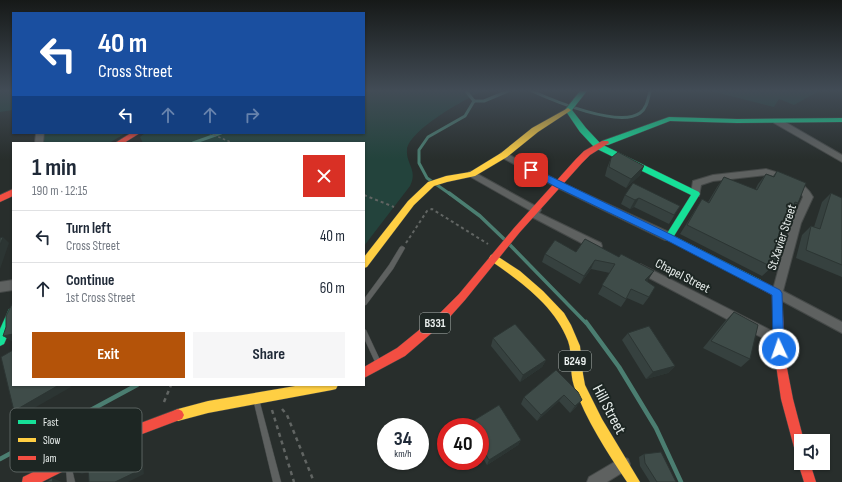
<!DOCTYPE html>
<meta charset="utf-8">
<style>
:root{--surface:#fff;--page:#f6f6f7;--text:#1f2937;--muted:#747a83;--line:#e0e1e3;--accent:#b45309}
body{margin:0;font-family:"Sofia Sans Condensed",sans-serif;background:var(--page);color:var(--text);height:100vh;display:flex;flex-direction:column;font-size:15px;white-space:nowrap}
*{box-sizing:border-box;margin:0}
p{font-size:13px;color:var(--muted)}
.icon{flex:none;width:22px;height:22px;fill:none;stroke:currentColor;stroke-width:2;stroke-linecap:round;stroke-linejoin:round}
.map{position:relative;flex:1;overflow:hidden}
.sheet{position:absolute;left:12px;top:142px;width:353px;height:244px;display:flex;flex-direction:column;background:var(--surface);border-radius:0px;box-shadow:0 1px 3px #0004}
.sheet>*{flex:none}
.guide{position:absolute;left:12px;top:12px;width:353px;height:122px;border-radius:0px;box-shadow:0 1px 3px #0004;background:#1a4fa0;color:#fff;overflow:hidden}
.controls{position:absolute;left:794px;top:434px;display:grid;gap:8px}
.controls a{display:grid;place-items:center;width:36px;height:36px;border-radius:0px;background:var(--surface);box-shadow:0 1px 3px #0004;font-size:20px}
.speed{position:absolute;left:377px;top:418px;display:flex;gap:8px;font-size:20px;font-weight:700;text-align:center}
.speed>*{display:grid;place-content:center;width:52px;height:52px;border-radius:50%;background:var(--surface);box-shadow:0 1px 3px #0004;line-height:1}
.speed small{font-size:10px;font-weight:400}
.speed .limit{border:6px solid #d22;background:#fff;color:#111}
.pin{position:absolute;display:grid;place-items:center;width:34px;height:34px;color:#fff;margin:-17px;border-radius:8px;box-shadow:0 2px 6px #0006}
.me{position:absolute;width:44px;margin:-22px;rotate:357deg;stroke-linejoin:round;filter:drop-shadow(0 0 3px #0008)}
.turn{display:flex;align-items:center;gap:14px;height:84px;padding:0 20px;font-size:18px}
.turn .icon{width:52px;height:52px;stroke-width:2.5}
.turn b{display:block;font-size:28px;line-height:34px}
.lanes{display:flex;align-items:center;height:38px;padding:0 20px;background:#0003;justify-content:center;gap:20px;direction:ltr}
.lanes .off{opacity:.35}
.round{display:grid;place-items:center;flex:none;width:42px;height:42px;border-radius:0px;background:var(--page)}
.summary{display:flex;align-items:center;justify-content:space-between;height:68px;padding:0 20px}
h1{font-size:24px;font-weight:700;line-height:30px}
.button{display:flex;gap:8px;margin-top:auto;padding:8px 20px}
.button a{flex:1;height:46px;border-radius:0px;background:var(--accent);color:#fff;font-size:16px;font-weight:700;line-height:46px;text-align:center}
.button a+a{background:var(--page);color:var(--text)}
ul{padding:0;list-style:none}
li{display:flex;align-items:center;gap:12px;height:52px;padding:0 20px;border-top:1px solid var(--line)}
li div{flex:1}
li b{display:block;font-size:15px}
li em{font-style:normal}
.map>svg:first-child{display:block}
</style>
<div class="map">
<svg width="842" height="482" viewBox="0 0 842 482">
<rect width="100%" height="100%" fill="#282e2c"/>
<g fill="#23433c">
<polygon points="0,91 13,91 13,110 0,112"/>
<path d="M364,91h119c-18,8 -74,39 -76,59 -1,14 11,20 3,36l-46,60v-103h-221l-3,-6 5,-4h219z"/>
<polygon points="711,91 819,91 794,105 779,99 774,107"/>
<polygon points="44,133 126,133 109,143 43,143"/>
</g>
<g fill="none" stroke-linecap="round" stroke-linejoin="round">
<g stroke="#4b7e71" stroke-width="3">
<polyline points="466,91 474,101"/>
<path d="M532,91c22,10 87,37 108,22 7,-5 8,-14 10,-22"/>
<polyline points="474,101 484,101 508,91"/>
<polyline points="193,143 221,133"/>
<polyline points="450,194 427,178 419,163 419,150 428,137 465,116 474,101"/>
</g>
<g stroke="#4b7e71" stroke-width="3.5">
<polyline points="449,193 480,216 504,239"/>
<polyline points="510,245 586,323"/>
</g>
<g stroke="#4b7e71" stroke-width="4.5">
<polyline points="586,322 619,367 656,428 681,482"/>
<polyline points="0,459 137,385"/>
</g>
<defs>
<g id="lane">
<polygon points="402,246 404,247 405,248 393,269 366,305 364,305 364,299 389,265 400,247"/>
<polygon points="364,329 366,330 380,360 381,362 380,364 378,365 376,364 364,338"/>
<polygon points="257,400 259,401 260,403 281,482 273,482 254,403 255,401"/>
<polygon points="69,464 71,465 75,482 67,482 66,467 67,465"/>
</g>
<g id="street">
<polygon points="774,119 780,119 842,155 842,162 774,123"/>
<polygon points="36,133 44,133 43,143 35,143"/>
<polygon points="504,152 562,183 673,234 674,237 673,240 665,240 556,187 501,157 500,155 501,153"/>
<path d="M766,169c17,5 38,11 47,28l-12,26 -18,68 59,31v11l-69,-37 -1,-3 19,-70 12,-26 -2,-4 -17,-12 -18,-6 -53,6 -12,4 -2,11h-6l-2,-2 2,-13 20,-6z"/>
<polygon points="472,171 539,208 541,210 539,213 601,243 602,246 601,249 593,249 530,216 528,214 531,211 469,176 468,174 469,172"/>
<polygon points="640,264 782,336 784,340 782,344 778,345 774,344 636,271 635,268 636,265"/>
<polygon points="13,280 13,290 0,292 0,282"/>
<polygon points="623,457 628,459 630,464 628,469 607,482 587,482 589,477"/>
</g>
<g id="fast">
<polygon points="580,91 587,91 572,110 586,128 601,144 699,192 700,194 674,236 761,280 763,283 761,286 758,287 755,286 666,239 665,237 666,235 691,195 595,148 580,132 565,110"/>
<polygon points="669,117 737,119 842,118 842,122 737,123 670,121 608,145 602,145 601,143 602,141"/>
<polygon points="13,308 13,323 4,344 0,346 0,329 9,309"/>
</g>
<g id="slow">
<polygon points="568,108 571,110 570,111 538,132 507,157 475,176 447,182 434,186 414,205 367,267 364,268 364,257 408,201 428,182 446,176 470,172 501,153 532,128"/>
<path d="M494,254l26,17 23,20 21,22 7,12 9,21 3,28 2,11 17,34 38,63h-13c-20,-30 -41,-62 -53,-96 -5,-15 -1,-31 -6,-45 -13,-35 -48,-60 -77,-80l-2,-3 2,-3z"/>
<polygon points="301,385 338,385 336,389 332,390 208,413 178,421 174,419 172,415 174,411 178,409 208,401"/>
</g>
<g id="jam">
<polygon points="131,133 140,133 124,143 115,143"/>
<polygon points="602,141 608,141 609,143 590,155 582,163 520,232 465,300 448,319 405,356 364,378 364,367 397,348 440,313 459,294 514,228 576,159 584,151"/>
<polygon points="13,189 13,196 0,202 0,195"/>
<polygon points="758,279 780,290 782,293 785,358 793,399 804,441 801,441 801,457 797,455 795,451 781,399 775,358 772,295 755,286 753,283 755,280"/>
<polygon points="178,409 182,411 184,415 182,419 121,442 42,482 22,482 23,477 114,433"/>
<polygon points="801,458 801,463 810,463 816,482 804,482 798,463"/>
</g>
</defs>
<use href="#lane" stroke="#454948" stroke-width="1"/>
<use href="#street" stroke="#454948" stroke-width="2"/>
<use href="#fast" stroke="#454948" stroke-width="1"/>
<use href="#slow" stroke="#454948" stroke-width="1"/>
<use href="#jam" stroke="#454948" stroke-width="1"/>
<polyline stroke="#616563" stroke-width="1.5" stroke-dasharray="2.5 2.5" stroke-linecap="butt" points="209,133 233,143"/>
<g stroke="#616563" stroke-width="2" stroke-dasharray="3 3" stroke-linecap="butt">
<polyline points="364,195 394,207"/>
<polyline points="406,243 427,211 432,209 488,244"/>
</g>
<g stroke="#616563" stroke-width="2.5" stroke-dasharray="4 4" stroke-linecap="butt">
<polyline points="164,402 171,385"/>
<polyline points="282,409 287,415 314,482"/>
<polyline points="272,410 294,482"/>
</g>
<use href="#lane" fill="#5e6160" fill-rule="evenodd"/>
<use href="#street" fill="#5e6160" fill-rule="evenodd"/>
<use href="#fast" fill="#16e098" fill-rule="evenodd"/>
<use href="#slow" fill="#ffcf43" fill-rule="evenodd"/>
<use href="#jam" fill="#f24e42" fill-rule="evenodd"/>
</g>
<g fill="#36413f">
<polygon points="611,158 644,166 640,175 626,188 605,176 607,168"/>
<polygon points="777,171 798,203 792,209 781,236 772,267 762,276 680,234 702,199 708,202 717,187 724,177 755,190 758,184 766,174 773,176"/>
<polygon points="831,193 842,198 842,277 796,258 802,235 811,226 814,227 822,202"/>
<polygon points="625,195 680,206 669,224 634,207 630,209 621,204"/>
<polygon points="576,252 619,257 654,271 647,281 649,297 643,305 627,298 621,307 598,294 610,273 591,269 580,284 542,262 545,254"/>
<polygon points="734,312 750,359 741,367 703,348 726,320"/>
<polygon points="628,333 675,366 668,373 646,379 622,340"/>
<polygon points="493,338 546,360 542,367 520,382 491,346"/>
<polygon points="556,370 577,406 570,413 559,401 537,421 521,404 524,397"/>
<polygon points="499,405 521,440 518,445 487,465 480,453 480,427 467,427 468,424"/>
<polygon points="644,454 676,482 650,482 640,466 639,457"/>
</g>
<g fill="#2c3533">
<polygon points="644,166 640,175 626,188 631,179"/>
<polygon points="639,198 634,207 630,209 635,200"/>
<polygon points="3,237 9,243 0,269 0,245"/>
<polygon points="595,260 591,269 580,284 584,276"/>
<polygon points="654,271 648,280 639,288 645,280"/>
<polygon points="13,334 13,341 11,341 3,336"/>
<polygon points="546,360 542,367 520,382 523,375"/>
<polygon points="675,366 668,373 646,379 653,372"/>
<polygon points="59,385 70,385 71,387 22,415 14,411"/>
<polygon points="564,395 559,401 537,421 541,415"/>
<polygon points="582,400 577,406 570,413 575,406"/>
<polygon points="134,436 140,440 144,474 128,482 115,482"/>
<polygon points="521,440 518,445 487,465 489,460"/>
<polygon points="88,465 96,468 82,474 75,471"/>
<polygon points="52,478 62,482 53,482"/>
</g>
<g fill="#3f4c49" stroke="#2c3533">
<polygon points="618,152 644,166 631,179 609,167 611,158"/>
<polygon points="777,171 806,183 798,203 795,202 781,236 785,238 772,267 687,225 702,199 709,203 724,177 757,190 766,174 774,177"/>
<polygon points="633,183 680,206 674,215 639,198 635,200 625,195"/>
<polygon points="831,193 842,198 842,265 806,250 811,226 820,229"/>
<polygon points="3,237 0,245 0,238"/>
<polygon points="585,239 619,257 621,254 654,271 645,280 655,287 649,297 631,289 626,299 602,285 615,264 595,260 584,276 545,254 555,240 576,252"/>
<polygon points="13,302 13,334 3,336 6,327 6,316"/>
<polygon points="734,312 758,325 750,359 711,341"/>
<polygon points="515,324 546,360 523,375 493,338"/>
<polygon points="649,326 675,366 653,372 628,333"/>
<polygon points="13,350 13,385 59,385 14,411 1,357"/>
<polygon points="556,370 578,392 582,400 575,406 564,395 541,415 524,397"/>
<polygon points="499,405 521,440 489,460 480,445 480,427 470,427 468,424"/>
<polygon points="134,436 138,471 115,482 89,482 88,465 75,471 74,465"/>
<polygon points="661,452 676,482 657,482 645,463 644,454"/>
<polygon points="52,478 53,482 46,482"/>
</g>
<linearGradient id="sky" x2="0" y2="1"><stop stop-color="#161918"/><stop offset="0.57" stop-color="#424c56"/><stop offset="1" stop-color="#424c56" stop-opacity="0"/></linearGradient>
<rect width="842" height="159" fill="url(#sky)"/>
<polygon fill="#1a73e8" stroke="#114b97" points="531,167 672,235 780,290 782,293 784,349 783,353 779,354 775,353 773,349 772,295 666,240 556,187 528,172 528,168"/>
<g text-anchor="middle" stroke-width="4" stroke-linejoin="round" paint-order="stroke">
<g fill="#1d2623" stroke="#acb3b0" stroke-width="1">
<rect x="420" y="313" width="30" height="20" rx="3"/>
<rect x="559" y="351" width="32" height="20" rx="3"/>
</g>
<g font-size="12" font-weight="bold" fill="#e9efed">
<text x="435" y="327">B331</text>
<text x="575" y="365">B249</text>
</g>
<g font-size="13" fill="#e9efed" stroke="#1d2623">
<text transform="translate(781 237) rotate(-72)" y="5">St.Xavier Street</text>
<text transform="translate(683 275) rotate(27)" y="5">Chapel Street</text>
</g>
<g font-size="16" fill="#e9efed" stroke="#1d2623">
<text transform="translate(610 409) rotate(62)" y="6">Hill Street</text>
</g>
</g>
<rect x="10" y="408" width="132" height="64" rx="6" fill="#1d2623" stroke="#5a6260" stroke-width="1"/>
<rect x="18" y="420" width="18" height="4" fill="#16e098"/>
<rect x="18" y="438" width="18" height="4" fill="#ffcf43"/>
<rect x="18" y="456" width="18" height="4" fill="#f24e42"/>
<g font-size="11" fill="#e9efed">
<text x="43" y="426">Fast</text>
<text x="43" y="444">Slow</text>
<text x="43" y="462">Jam</text>
</g>
</svg>
<div class="controls">
<a><svg class="icon" aria-label="sound" viewBox="0 0 24 24"><path d="M4 9h4l5-4v14l-5-4H4zM17 9q2 3 0 6"/></svg></a>
</div>
<div class="speed"><div>34<small>km/h</small></div><div class="limit">40</div></div>
<div class="pin" style="left:531px;top:170px;background:#d93025"><svg class="icon" aria-label="arrive" viewBox="0 0 24 24"><path d="M6 21V4h12l-3 4 3 4H6"/></svg></div>
<svg class="me" style="left:779px;top:349px" viewBox="-20 -20 40 40"><circle r="17" fill="#1a73e8" stroke="#fff" stroke-width="3"/><path d="M0-11L8 9 0 5-8 9z" fill="#fff"/></svg>
<div class="guide">
<div class="turn"><svg class="icon" aria-label="left" viewBox="0 0 24 24"><path d="M17 20v-9H6M10 6l-5 5 5 5"/></svg><div><b>40 m</b>Cross Street</div></div>
<div class="lanes"><svg class="icon" aria-label="left" viewBox="0 0 24 24"><path d="M17 20v-9H6M10 6l-5 5 5 5"/></svg><svg class="icon off" aria-label="ahead" viewBox="0 0 24 24"><path d="M12 20V5M6 11l6-6 6 6"/></svg><svg class="icon off" aria-label="ahead" viewBox="0 0 24 24"><path d="M12 20V5M6 11l6-6 6 6"/></svg><svg class="icon off" aria-label="right" viewBox="0 0 24 24"><path d="M7 20v-9h11M14 6l5 5-5 5"/></svg></div>
</div>
<section class="sheet">
<div class="summary"><div><h1>1 min</h1><p>190 m · 12:15</p></div><a class="round" style="background:#d93025;color:#fff"><svg class="icon" aria-label="close" viewBox="0 0 24 24"><path d="M6 6l12 12M18 6L6 18"/></svg></a></div>
<ul>
<li><svg class="icon" aria-label="left" viewBox="0 0 24 24"><path d="M17 20v-9H6M10 6l-5 5 5 5"/></svg><div><b>Turn left</b><p>Cross Street</p></div><em>40 m</em></li>
<li><svg class="icon" aria-label="ahead" viewBox="0 0 24 24"><path d="M12 20V5M6 11l6-6 6 6"/></svg><div><b>Continue</b><p>1st Cross Street</p></div><em>60 m</em></li>
</ul>
<div class="button"><a>Exit</a><a>Share</a></div>
</section>
</div>
